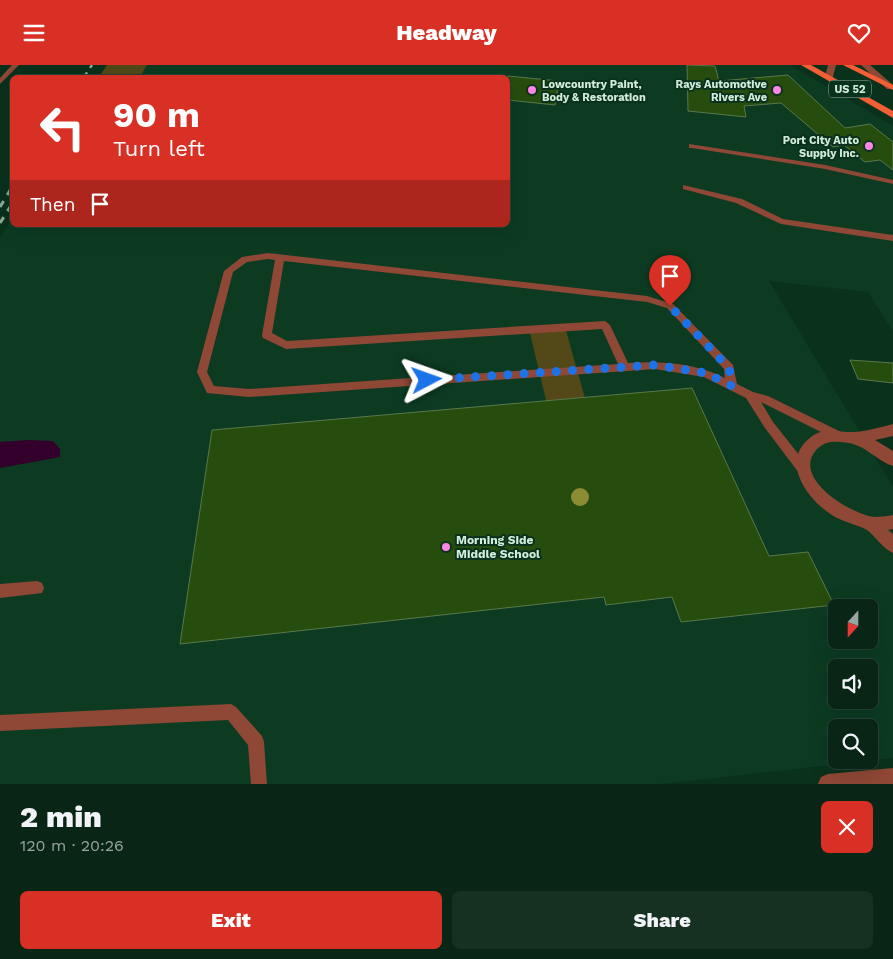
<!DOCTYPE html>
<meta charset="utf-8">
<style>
:root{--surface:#082515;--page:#163122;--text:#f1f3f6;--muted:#98a5a0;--line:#294234;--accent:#d93025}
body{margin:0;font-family:"Work Sans",sans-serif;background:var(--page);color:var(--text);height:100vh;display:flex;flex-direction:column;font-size:19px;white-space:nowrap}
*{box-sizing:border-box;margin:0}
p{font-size:16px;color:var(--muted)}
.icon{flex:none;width:28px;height:28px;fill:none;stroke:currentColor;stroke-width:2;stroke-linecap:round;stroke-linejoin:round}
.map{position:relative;height:719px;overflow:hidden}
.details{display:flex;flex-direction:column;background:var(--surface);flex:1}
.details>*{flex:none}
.guide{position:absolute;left:10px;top:10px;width:500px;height:152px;border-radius:8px;box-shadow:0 5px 20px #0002,0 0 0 1px var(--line);background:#d93025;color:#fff;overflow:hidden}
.needle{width:32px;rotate:201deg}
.controls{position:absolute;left:828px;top:534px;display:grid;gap:10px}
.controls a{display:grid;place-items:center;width:50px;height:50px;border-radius:8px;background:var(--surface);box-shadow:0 5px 20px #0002,0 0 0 1px var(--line);font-size:25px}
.pin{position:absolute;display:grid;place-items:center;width:42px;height:42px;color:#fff;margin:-51px -21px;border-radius:50% 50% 50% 0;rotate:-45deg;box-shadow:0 0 5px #0007}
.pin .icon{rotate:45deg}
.me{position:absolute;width:55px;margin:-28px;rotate:86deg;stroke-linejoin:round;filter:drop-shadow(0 0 4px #0008)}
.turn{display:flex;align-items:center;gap:18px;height:105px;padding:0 20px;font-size:22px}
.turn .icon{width:65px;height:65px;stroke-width:2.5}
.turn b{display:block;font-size:35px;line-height:42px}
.then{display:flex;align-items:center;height:48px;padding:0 20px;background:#0003;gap:10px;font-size:19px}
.round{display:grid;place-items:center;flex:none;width:52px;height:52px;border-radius:8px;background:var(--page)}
.head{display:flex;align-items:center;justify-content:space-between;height:85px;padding:0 20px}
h1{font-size:30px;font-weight:800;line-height:38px}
.cta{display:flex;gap:10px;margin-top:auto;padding:10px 20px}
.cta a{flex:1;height:58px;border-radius:8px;background:var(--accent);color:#fff;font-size:20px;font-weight:800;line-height:58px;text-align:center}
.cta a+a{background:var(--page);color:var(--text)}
header{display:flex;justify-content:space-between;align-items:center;height:65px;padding:0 20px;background:var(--accent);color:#fff;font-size:22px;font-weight:800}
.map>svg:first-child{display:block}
</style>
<header><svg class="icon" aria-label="menu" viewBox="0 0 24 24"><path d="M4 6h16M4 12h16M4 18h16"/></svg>Headway<svg class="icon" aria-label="heart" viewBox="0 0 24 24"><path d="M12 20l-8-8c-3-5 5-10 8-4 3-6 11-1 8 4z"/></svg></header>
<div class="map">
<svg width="893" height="719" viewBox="0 0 893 719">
<rect width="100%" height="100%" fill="#0a311c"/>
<path fill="#0c3b22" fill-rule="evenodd" d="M147,0h643l103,61v206l-25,-40 -99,-11 124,206v271l-232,26h-661v-546l10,-16h2v3h496v-148h-368zM836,542h33v33h-33zM836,602h33v33h-33zM836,662h33v33h-33z"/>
<g fill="#534818">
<polygon points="107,0 147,0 140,12 99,12"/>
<polygon points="565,262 597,376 556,377 529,264"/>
</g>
<polygon fill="#32002a" points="29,375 53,376 60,384 60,392 0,403 0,377"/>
<g fill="#274d0e" stroke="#5a774c">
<polygon points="687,0 715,1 719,16 788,10 845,63 870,59 893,77 893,105 880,95 865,97 844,80 833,82 781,38 744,41 746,52 688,46"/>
<polygon points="508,11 559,16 555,40 508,35"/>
<polygon points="850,295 893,298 893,318 858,314"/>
<polygon points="692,323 769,491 808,487 834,540 681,557 672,532 606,540 604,532 180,579 212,365"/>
</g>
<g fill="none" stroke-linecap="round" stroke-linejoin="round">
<g fill="#8f4835" fill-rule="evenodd">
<polygon points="12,0 19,0 0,19 0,13"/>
<polygon points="689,79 825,100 893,115 893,119 825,104 692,83 689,83"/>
<polygon points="683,120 742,134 783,154 893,170 893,176 781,159 736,138 683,124"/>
<path d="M268,188l379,43 26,8 60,61 4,19 16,8 15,4 73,36 2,3 -2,3h-8l-72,-36 12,20 34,43 2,4 -2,4 -4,1 -4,-1 -34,-45 -19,-30 -42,-21 -49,-8 -406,28 -42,-4 -10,-21 27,-101 18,-14zM268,194l7,1 -13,75 1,3 23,11 316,-20 16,35 -369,25 -35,-3 -7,-14 26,-100 14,-10zM284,196l363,41 20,6 57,61 1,9c-30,-15 -64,-17 -97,-15l-18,-38 -5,-4 -318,20 -15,-8z"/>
<polygon points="37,516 42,518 44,523 42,528 0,533 0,519"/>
<polygon points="231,639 236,642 262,671 264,677 267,719 251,719 248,680 228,655 0,666 0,650"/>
</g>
<g fill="#8f4835" fill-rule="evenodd">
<polygon points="828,0 836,0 833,12 829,14 825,12"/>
<polygon points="861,0 870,0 893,20 893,24 887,24"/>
<path d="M893,359v12l-18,4 18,11v15c-16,-5 -25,-19 -44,-23 -12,-2 -23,-3 -32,6 -27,28 33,65 57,68 6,0 13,-1 19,-2v14l-5,1 5,4v19c-11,-5 -17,-16 -26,-23 -8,-5 -25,-8 -35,-15 -25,-16 -53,-54 -21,-78 14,-11 29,-4 44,-5 13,-1 26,-5 38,-8z"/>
<polygon points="893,703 893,719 818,719 821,712 828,709"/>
</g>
<g fill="#f35e35" fill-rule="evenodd">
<polygon points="801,0 811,0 893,46 893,53"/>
<polygon points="843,0 853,0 893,20 893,25"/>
</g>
<polyline stroke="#8cab99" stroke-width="2.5" stroke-dasharray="5.5 5.5" stroke-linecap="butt" points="84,12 92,0"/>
<g stroke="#8cab99" stroke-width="3" stroke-dasharray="7 7" stroke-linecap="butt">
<polyline points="0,142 12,122"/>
<polyline points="0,158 12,139"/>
</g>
</g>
<circle fill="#8c8c35" cx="580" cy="432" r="9"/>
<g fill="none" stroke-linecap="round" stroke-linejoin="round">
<polyline stroke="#1a73e8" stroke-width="9" stroke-dasharray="0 16.2" points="427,315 655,300 706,308 732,321 729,303 670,241"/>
</g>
<g fill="#fc86e3" stroke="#0a311c" stroke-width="2">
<circle cx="532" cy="25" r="5"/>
<circle cx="777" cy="25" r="5"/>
<circle cx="869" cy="81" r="5"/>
<circle cx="446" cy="482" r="5"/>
</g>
<g text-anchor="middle" stroke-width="4" stroke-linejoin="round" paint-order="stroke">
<g font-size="11" font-weight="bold" fill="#d2ecdb" stroke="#0a311c" text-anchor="end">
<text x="542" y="23" text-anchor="start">Lowcountry Paint,<tspan x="542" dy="13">Body &amp; Restoration</tspan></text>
<text x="767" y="23">Rays Automotive<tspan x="767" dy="13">Rivers Ave</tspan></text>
<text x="859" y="79">Port City Auto<tspan x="859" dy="13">Supply Inc.</tspan></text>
</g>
<rect fill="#0a311c" stroke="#96b4a2" stroke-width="1" x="829" y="15.5" width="42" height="17" rx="4"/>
<g font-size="11" font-weight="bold" fill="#d2ecdb">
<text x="850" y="28">US 52</text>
</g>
<g font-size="12" font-weight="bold" fill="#d2ecdb" stroke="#0a311c" text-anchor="start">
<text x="456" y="479">Morning Side<tspan x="456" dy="14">Middle School</tspan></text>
</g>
</g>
</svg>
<div class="controls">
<a><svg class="needle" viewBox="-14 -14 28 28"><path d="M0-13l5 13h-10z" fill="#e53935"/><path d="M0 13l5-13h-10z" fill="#98a5a0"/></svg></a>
<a><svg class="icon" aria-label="sound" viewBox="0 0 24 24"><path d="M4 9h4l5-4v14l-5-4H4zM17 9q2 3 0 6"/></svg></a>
<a><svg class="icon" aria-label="search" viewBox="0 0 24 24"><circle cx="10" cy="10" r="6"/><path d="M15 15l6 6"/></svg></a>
</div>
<div class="pin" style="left:670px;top:241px;background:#d93025"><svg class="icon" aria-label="arrive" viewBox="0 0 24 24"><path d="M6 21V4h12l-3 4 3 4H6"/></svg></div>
<svg class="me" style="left:427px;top:315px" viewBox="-20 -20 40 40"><path d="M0-17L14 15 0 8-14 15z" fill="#1a73e8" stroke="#fff" stroke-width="4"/></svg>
<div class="guide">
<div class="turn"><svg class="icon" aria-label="left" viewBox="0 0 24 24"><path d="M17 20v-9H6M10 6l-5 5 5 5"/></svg><div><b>90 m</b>Turn left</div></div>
<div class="then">Then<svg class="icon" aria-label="arrive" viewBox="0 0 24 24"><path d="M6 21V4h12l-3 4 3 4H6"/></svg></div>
</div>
</div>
<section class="details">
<div class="head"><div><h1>2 min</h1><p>120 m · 20:26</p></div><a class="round" style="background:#d93025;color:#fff"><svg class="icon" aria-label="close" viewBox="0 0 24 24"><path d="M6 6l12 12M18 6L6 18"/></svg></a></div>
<div class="cta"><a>Exit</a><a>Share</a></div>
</section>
